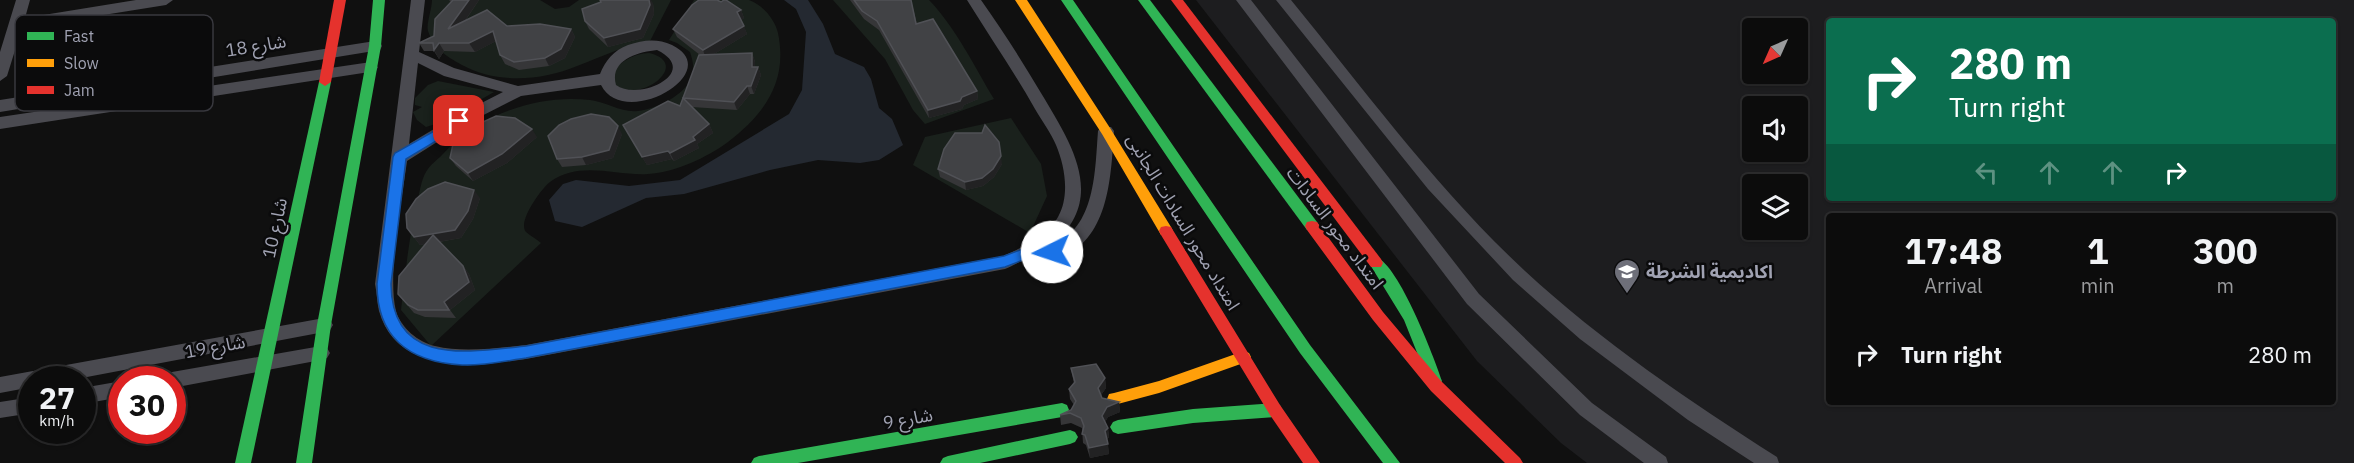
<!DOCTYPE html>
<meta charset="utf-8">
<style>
:root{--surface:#0c0c0c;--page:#1a1a1a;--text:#f1f3f6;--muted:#9a9b9d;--line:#2c2c2d}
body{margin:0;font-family:"IBM Plex Sans","Noto Sans Arabic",sans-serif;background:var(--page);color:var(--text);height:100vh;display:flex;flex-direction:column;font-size:22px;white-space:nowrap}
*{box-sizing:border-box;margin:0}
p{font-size:20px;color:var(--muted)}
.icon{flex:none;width:33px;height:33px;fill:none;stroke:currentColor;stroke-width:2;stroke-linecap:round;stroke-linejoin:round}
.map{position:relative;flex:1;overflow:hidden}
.details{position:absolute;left:1826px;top:213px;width:510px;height:192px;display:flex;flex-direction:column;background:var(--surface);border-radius:6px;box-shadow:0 2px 4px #0004,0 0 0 2px var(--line)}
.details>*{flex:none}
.banner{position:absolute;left:1826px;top:18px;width:510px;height:183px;border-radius:6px;box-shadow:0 2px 4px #0004,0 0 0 2px var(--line);background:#0b6e4f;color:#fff;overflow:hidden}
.needle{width:39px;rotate:225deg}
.tools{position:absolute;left:1742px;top:18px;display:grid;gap:12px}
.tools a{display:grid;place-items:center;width:66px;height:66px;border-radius:6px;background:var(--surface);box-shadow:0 2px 4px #0004,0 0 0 2px var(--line);font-size:30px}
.speed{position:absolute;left:18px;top:366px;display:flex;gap:12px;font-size:30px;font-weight:700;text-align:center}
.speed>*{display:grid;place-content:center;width:78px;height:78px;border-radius:50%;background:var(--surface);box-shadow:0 2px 4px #0004,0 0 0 2px var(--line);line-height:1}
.speed small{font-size:15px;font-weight:400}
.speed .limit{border:9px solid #d22;background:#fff;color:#111}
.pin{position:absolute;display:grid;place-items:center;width:51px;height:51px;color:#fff;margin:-26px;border-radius:12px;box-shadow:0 3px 9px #0006}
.me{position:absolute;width:66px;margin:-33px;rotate:266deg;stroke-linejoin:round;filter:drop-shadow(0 0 4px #0008)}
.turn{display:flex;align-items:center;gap:21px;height:126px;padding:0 24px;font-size:27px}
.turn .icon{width:78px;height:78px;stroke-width:2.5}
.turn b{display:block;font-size:42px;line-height:51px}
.lanes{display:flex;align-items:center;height:57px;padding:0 24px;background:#0003;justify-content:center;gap:30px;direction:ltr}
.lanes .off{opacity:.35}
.eta{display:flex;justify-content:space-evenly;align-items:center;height:102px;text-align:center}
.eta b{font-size:36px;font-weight:800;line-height:42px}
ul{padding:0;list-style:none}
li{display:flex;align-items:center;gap:18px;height:78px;padding:0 24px}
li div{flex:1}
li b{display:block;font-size:22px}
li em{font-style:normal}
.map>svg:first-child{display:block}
</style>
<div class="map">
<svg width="2354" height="463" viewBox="0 0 2354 463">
<rect width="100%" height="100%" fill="#101010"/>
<path fill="#1d1d1f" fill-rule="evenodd" d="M1196,0h1158v463h-767l-26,-20 -84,-82zM1828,21h504v177h-504zM1752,28h45v46h-45zM1752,106h45v46h-45zM1752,184h45v46h-45zM1828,216h504v186h-504z"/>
<g fill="#1a211c">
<path d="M432,0h108l15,9 14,-2 10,-7h92l-21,41c-26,4 -48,16 -73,25 -36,15 -80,18 -115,-1 -16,-9 -28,-16 -34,-34 -2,-7 4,-22 4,-31z"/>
<path d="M694,0c15,0 42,0 55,0 14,5 26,20 29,33 10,49 -13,80 -50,109 -22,16 -52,30 -80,32 -33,2 -68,-14 -98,8 -9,7 -33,40 -24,50 4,4 11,7 15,11l-110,103 -30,-36c4,-36 8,-72 16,-108 3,-10 4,-22 9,-30 4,-7 11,-12 16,-17 37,-40 94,-61 148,-55 16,2 32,13 48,11 18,-2 45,-15 53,-32 4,-9 2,-18 -1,-27l-13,-9 -8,-3z"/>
<path d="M833,0h96c27,28 45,66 65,99l-69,25 -12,-14 -28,-51z"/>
<path d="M649,53c37,9 5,39 -19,37 -36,-4 -11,-36 19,-37z"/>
<polygon points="438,81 494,92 442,122 426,127 417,120 413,112 422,107 415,105 415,98 428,85"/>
<polygon points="1011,118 1041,164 1047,196 1030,233 913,165 925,137"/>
</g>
<polygon fill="#242931" points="784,0 808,0 823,24 835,54 864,67 871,79 879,108 892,119 903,145 879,160 860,163 818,160 770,170 684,194 646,198 582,227 555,221 549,200 563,184 576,180 629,186 680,180 789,114 802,90 806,32 796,9"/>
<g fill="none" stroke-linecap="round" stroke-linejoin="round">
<g fill="#4a4a50" fill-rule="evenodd">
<polygon points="16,0 30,0 25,18 136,0 173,0 166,5 22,28 7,76 0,81 0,52"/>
<path d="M411,0h14l-6,52 35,16 64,18 82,-12c5,-13 14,-24 28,-29 15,-5 29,-7 44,0 55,27 -48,86 -71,40l-80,11 -57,29 -57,36c-5,39 -20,114 -11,150 5,17 22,31 39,35 29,7 61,2 91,-1l477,-89c20,-9 44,-19 55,-39 12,-21 7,-51 -2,-72 -5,-12 -14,-24 -21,-36 -21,-37 -45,-72 -68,-109h14c22,31 41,61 60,93 30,50 67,105 11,152 44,-17 43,-75 46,-114l3,-4h10l3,4c-3,42 -4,107 -52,125 -14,5 -17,-1 -27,0 -9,1 -21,10 -30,13l-479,90c-51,7 -129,16 -147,-48 -2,-8 -2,-18 -4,-27zM657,50c45,22 -18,52 -41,35 -7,-25 22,-33 41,-35zM418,63l26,13 59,16 -49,25 -45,27z"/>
<polygon points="1236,0 1251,0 1479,294 1592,403 1666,457 1668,463 1644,463 1580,415 1467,304"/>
<path d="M1276,0h15c75,92 147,190 234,271 77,71 164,130 252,186l2,6h-25l-66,-43 -108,-81 -67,-59 -85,-91z"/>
<polygon points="375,41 380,42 382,46 380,50 0,112 0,100"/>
<polygon points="371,62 378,67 376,71 0,129 0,117"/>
<polygon points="324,318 330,320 333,325 330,330 324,332 71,380 32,380 32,387 0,393 0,377"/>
<polygon points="321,346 327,348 330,353 327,358 321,360 172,388 172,380 163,380 166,375 172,372"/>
<polygon points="122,381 122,397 82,404 82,388"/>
<polygon points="32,397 32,413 0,418 0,402"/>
</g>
<g fill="#30b455" fill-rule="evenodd">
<polygon points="373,0 385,0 381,46 331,325 312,463 296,463 317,325 369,46"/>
<polygon points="1061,0 1073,0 1310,345 1400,463 1383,463 1300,353"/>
<polygon points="1138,0 1150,0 1317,222 1319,226 1317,230 1307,230"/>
<polygon points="325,78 331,82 251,463 235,463 319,82"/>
<path d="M1376,257c23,8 58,100 66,124l-2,4 -5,2 -5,-2 -26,-65 -35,-57 2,-4z"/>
<polygon points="1062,403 1067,405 1069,410 1067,415 1062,417 798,463 751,463 754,458 759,456"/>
<polygon points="1275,403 1280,405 1282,410 1280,415 1275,417 1193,423 1118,434 1113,432 1110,427 1113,422 1118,420 1193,409"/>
<polygon points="1070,430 1075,432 1078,437 1075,442 1070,444 980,463 940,463 943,458 948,456"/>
</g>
<g fill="#ff9f0a" fill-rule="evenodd">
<polygon points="1015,0 1027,0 1110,128 1171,227 1173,231 1171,235 1161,235 1102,134"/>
<polygon points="1244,351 1249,353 1251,357 1249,361 1159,393 1114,405 1109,404 1107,399 1109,394 1114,393 1159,381"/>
</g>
<g fill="#e5322d" fill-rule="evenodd">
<polygon points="334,0 346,0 331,82 325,86 319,82"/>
<polygon points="1171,0 1183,0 1381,259 1383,263 1381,267 1371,267"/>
<polygon points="1312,221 1317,222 1383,312 1441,381 1520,458 1523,463 1505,463 1431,391 1373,320 1307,230 1305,226 1307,222"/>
<polygon points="1166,226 1171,227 1280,405 1320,463 1303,463 1270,415 1161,235 1159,231 1161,227"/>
</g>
</g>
<g fill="#363638">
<polygon points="449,0 479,0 465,21 507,26 571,29 575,37 565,58 549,66 519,70 505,64 500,55 496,41 475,52 444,51 439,59 434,51 424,51 419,43 434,36 451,2"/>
<polygon points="850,0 911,0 917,24 977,91 978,99 964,105 962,109 929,118 879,30 864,19"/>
<polygon points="653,3 654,14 643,38 608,47 589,29 585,21"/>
<polygon points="741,10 744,18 741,20 747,34 714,54 752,53 755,62 755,67 758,67 761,75 754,94 750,94 737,110 692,107 709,124 713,133 697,144 699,148 674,161 672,159 647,165 623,125 680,106 700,55 677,37 673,29"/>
<polygon points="622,134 613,158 586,165 562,167 557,159"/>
<polygon points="537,137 507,163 473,181 456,166 450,158"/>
<polygon points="1002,164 994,177 983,186 966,190 940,177 938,169"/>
<polygon points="480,198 473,219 461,238 439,242 463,266 469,274 475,290 450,310 456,318 425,317 414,313 398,294 426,244 420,245 407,228"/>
<polygon points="1071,368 1105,378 1106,388 1101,395 1102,398 1119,402 1120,412 1108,417 1105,422 1108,428 1109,437 1107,439 1109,454 1090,458 1086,445 1083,443 1082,428 1071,423 1061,425 1060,415 1071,410 1074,405 1070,399 1069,389 1074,384"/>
</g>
<g fill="#222223">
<polygon points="469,0 479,0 453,38 448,29"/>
<polygon points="649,0 651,0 653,3 654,14 643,38 608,47 604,38"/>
<polygon points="741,10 744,18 740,21 737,12"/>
<polygon points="744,26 747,34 706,59 703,50"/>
<polygon points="571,29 575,37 565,58 549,66 545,58"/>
<polygon points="493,31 498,40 475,52 469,43"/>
<polygon points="439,43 444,51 439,59 434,50"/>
<polygon points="752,53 755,62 755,75 758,67 761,75 754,94 751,86"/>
<polygon points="747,86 750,94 737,110 734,102"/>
<polygon points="977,91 978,99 964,105 962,109 929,118 928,110"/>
<polygon points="709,124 713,133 697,144 699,148 674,161 670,153"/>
<polygon points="618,126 622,134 613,158 586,165 582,157"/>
<polygon points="532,129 537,137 507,163 473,181 468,173"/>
<polygon points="999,142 1002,164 994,177 983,186 966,190 965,182"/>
<polygon points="668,151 672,159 647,165 642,157"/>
<polygon points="474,190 480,198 473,219 461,238 420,245 414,237"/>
<polygon points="463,266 469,274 475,290 450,310 456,318 444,302"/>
<polygon points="1105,378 1106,388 1099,398 1098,388"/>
<polygon points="1119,402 1120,412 1108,417 1103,426 1102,416 1107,407"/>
<polygon points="1108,428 1109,437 1106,440 1105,431"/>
<polygon points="1108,444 1109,454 1090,458 1089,448"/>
</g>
<g fill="#414245" stroke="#505156" stroke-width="1.5">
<polygon points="453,0 469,0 448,29 487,10 507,26 540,24 571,29 561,49 545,58 514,62 500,55 493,31 469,43 439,43 434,50 433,43 419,43 434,36 435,19"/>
<polygon points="600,0 649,0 650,5 640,29 604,38 585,21 582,9 601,2"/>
<polygon points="699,0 717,0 721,2 724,0 726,0 741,10 737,12 744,26 703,50 673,29 692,5"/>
<polygon points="854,0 911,0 916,24 933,19 977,91 962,97 960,101 928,110 877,21 862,11"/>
<polygon points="752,53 752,67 758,67 751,86 747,86 734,102 683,98 699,55"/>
<polygon points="683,98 709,124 693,137 695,140 670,153 668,151 642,157 623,125 668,101 680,106"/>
<polygon points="591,114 609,117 618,126 609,150 582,157 557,159 548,136 559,125 571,119"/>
<polygon points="496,116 515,118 532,129 502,154 468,173 450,158 453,144 463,131"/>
<polygon points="985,125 999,142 1001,156 993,169 982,178 965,182 938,169 944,149 955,133 982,133"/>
<polygon points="445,182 474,190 468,211 455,230 414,237 407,228 406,214 416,199 428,189"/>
<polygon points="433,235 463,266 469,282 444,302 449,310 418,310 408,305 398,294 399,276"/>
<polygon points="1096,364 1105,378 1098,388 1102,398 1119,402 1107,407 1102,416 1108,428 1105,431 1108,444 1089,448 1085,435 1082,434 1084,426 1081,418 1070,413 1060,415 1071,410 1076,401 1069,389 1075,382 1071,368"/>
</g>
<path fill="#1a73e8" stroke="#114b97" stroke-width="1.5" d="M459,117l4,1 2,3 -2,4 -57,34 -15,125c1,83 77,68 135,62l478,-90 32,-12 21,5 2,3 -7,6 -16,-3 -31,12 -479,91c-21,3 -43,8 -64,7 -52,-3 -85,-27 -85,-81l16,-127 2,-4z"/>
<defs>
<symbol id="university-pin" viewBox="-11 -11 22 30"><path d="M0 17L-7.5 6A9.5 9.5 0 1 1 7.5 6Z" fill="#6e6f79" stroke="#0b0b0c"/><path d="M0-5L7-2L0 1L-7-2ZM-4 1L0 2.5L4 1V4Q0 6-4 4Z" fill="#fff"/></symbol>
</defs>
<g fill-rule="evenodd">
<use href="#university-pin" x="1612" y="257" width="30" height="40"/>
</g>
<g text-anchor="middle" stroke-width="5" stroke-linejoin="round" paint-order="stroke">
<g font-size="18" fill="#a0a2b2" stroke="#0b0b0c">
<text transform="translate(256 46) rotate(-9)" y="6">شارع 18</text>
<text transform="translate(1183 222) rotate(59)" y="6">امتداد محور السادات الجانبى</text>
<text transform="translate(275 228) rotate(-78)" y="6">شارع 10</text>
<text transform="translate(1335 228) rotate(53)" y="6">امتداد محور السادات</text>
<text transform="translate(215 347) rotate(-10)" y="6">شارع 19</text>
<text transform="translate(908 419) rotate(-10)" y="6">شارع 9</text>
</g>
<g font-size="18" font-weight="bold" fill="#a0a2b2" stroke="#0b0b0c" text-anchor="start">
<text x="1646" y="278">اكاديمية الشرطة</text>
</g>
</g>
<rect x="15" y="15" width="198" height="96" rx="9" fill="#0b0b0c" stroke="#38383e" stroke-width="1.5"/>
<rect x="27" y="32" width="27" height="8" fill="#30b455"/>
<rect x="27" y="59" width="27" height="8" fill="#ff9f0a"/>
<rect x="27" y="86" width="27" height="8" fill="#e5322d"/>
<g font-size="16" fill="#a0a2b2">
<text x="64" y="42">Fast</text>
<text x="64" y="69">Slow</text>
<text x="64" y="96">Jam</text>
</g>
</svg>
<div class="tools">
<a><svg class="needle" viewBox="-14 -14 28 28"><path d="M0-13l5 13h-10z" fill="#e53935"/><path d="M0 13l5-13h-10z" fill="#9a9b9d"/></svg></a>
<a><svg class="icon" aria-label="sound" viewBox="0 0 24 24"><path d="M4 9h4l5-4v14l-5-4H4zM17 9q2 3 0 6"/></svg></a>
<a><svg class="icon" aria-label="layers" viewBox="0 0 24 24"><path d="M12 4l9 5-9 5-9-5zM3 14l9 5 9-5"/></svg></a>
</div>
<div class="speed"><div>27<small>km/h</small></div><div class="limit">30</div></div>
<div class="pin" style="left:459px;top:121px;background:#d93025"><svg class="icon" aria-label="arrive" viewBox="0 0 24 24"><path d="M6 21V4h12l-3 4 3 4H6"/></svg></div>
<svg class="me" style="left:1052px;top:252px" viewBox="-20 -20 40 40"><circle r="19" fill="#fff"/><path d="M0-13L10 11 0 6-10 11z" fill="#1a73e8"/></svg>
<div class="banner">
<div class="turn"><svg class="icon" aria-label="right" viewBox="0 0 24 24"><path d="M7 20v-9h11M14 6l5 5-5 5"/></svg><div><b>280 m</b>Turn right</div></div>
<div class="lanes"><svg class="icon off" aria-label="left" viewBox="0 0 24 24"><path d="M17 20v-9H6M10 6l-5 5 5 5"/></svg><svg class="icon off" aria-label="ahead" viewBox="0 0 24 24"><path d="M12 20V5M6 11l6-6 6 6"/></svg><svg class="icon off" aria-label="ahead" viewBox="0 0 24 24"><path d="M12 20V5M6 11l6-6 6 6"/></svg><svg class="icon" aria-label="right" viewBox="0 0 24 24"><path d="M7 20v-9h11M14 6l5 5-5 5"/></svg></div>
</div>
<section class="details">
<div class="eta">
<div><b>17:48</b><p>Arrival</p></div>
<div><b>1</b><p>min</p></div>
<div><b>300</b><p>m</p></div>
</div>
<ul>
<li><svg class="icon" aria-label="right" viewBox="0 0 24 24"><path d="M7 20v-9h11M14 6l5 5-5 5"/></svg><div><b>Turn right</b></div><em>280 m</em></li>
</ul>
</section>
</div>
